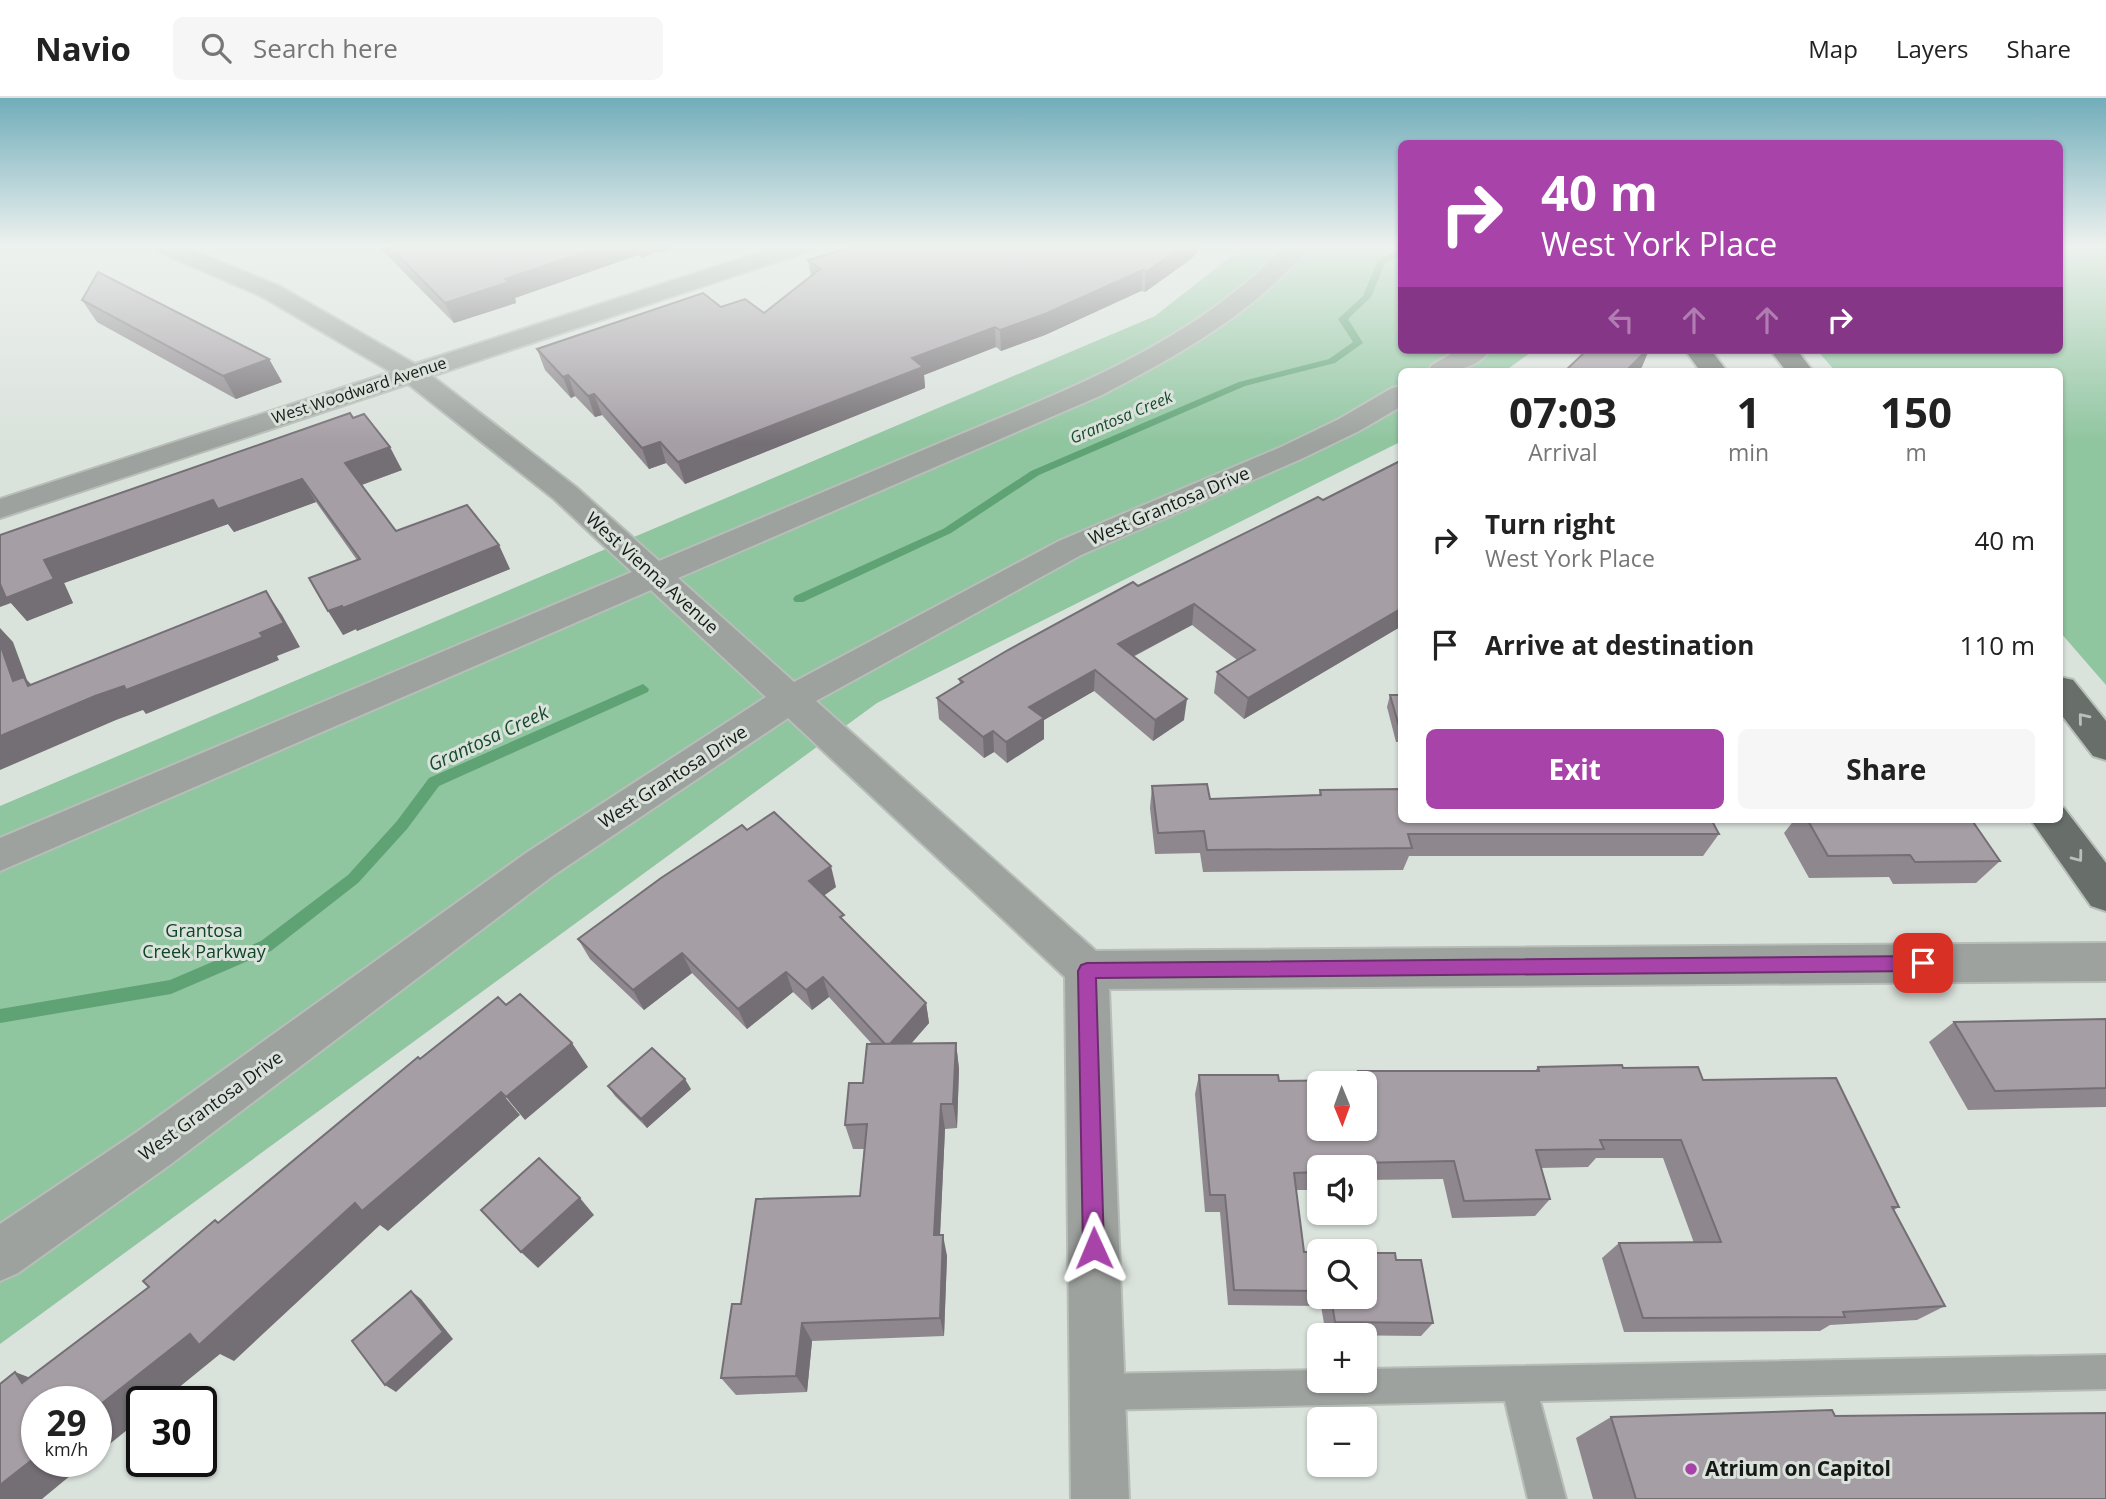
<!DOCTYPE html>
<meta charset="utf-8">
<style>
:root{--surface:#fff;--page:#f6f6f6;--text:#222;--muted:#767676;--line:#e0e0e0;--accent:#a844a9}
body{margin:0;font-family:"Open Sans",sans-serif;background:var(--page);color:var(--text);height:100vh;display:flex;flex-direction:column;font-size:26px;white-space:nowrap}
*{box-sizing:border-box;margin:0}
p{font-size:23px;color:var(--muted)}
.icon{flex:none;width:38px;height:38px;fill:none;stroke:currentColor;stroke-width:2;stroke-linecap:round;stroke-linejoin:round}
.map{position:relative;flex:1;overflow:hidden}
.side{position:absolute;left:1398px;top:270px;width:665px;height:455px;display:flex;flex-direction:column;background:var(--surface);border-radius:10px;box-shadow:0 2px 5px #0004}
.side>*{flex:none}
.guide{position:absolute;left:1398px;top:42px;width:665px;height:214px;border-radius:10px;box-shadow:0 2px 5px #0004;background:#a844a9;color:#fff;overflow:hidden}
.needle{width:46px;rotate:179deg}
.tools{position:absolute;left:1307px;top:973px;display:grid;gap:14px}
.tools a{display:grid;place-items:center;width:70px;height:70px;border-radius:10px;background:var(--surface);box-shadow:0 2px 5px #0004;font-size:35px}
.speed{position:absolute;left:21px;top:1288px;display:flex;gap:14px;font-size:35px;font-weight:700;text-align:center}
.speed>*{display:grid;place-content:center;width:91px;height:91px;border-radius:50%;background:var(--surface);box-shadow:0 2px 5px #0004;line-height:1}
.speed small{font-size:18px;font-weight:400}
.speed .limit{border:4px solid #111;border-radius:10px;background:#fff;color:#111}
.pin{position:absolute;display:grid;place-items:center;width:60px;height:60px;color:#fff;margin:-30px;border-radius:14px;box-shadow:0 4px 10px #0006}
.me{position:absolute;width:77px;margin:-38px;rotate:359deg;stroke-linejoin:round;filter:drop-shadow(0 0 5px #0008)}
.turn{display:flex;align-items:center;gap:24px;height:147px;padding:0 28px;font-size:32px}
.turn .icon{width:91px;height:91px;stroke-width:2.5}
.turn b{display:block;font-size:49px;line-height:60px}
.lanes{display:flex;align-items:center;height:66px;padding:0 28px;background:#0003;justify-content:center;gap:35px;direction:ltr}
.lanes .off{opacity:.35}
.eta{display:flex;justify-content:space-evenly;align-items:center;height:119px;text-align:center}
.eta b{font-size:42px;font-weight:700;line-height:49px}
.cta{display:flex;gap:14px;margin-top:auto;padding:14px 28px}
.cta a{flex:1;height:80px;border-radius:10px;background:var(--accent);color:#fff;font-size:28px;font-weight:700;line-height:80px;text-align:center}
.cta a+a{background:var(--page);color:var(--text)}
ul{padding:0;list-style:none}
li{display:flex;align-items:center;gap:21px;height:105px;padding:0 28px}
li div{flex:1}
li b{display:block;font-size:26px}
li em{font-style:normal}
header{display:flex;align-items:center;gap:42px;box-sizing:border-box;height:98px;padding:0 35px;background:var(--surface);border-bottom:2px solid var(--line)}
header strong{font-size:33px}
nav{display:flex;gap:38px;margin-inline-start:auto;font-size:24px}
.search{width:490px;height:63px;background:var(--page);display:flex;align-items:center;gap:18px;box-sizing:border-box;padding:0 24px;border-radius:10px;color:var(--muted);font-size:26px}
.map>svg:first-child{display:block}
</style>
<header>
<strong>Navio</strong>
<div class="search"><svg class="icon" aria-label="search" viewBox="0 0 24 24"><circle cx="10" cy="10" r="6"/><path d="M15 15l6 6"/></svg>Search here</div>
<nav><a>Map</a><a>Layers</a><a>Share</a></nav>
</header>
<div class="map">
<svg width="2106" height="1401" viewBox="0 0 2106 1401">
<rect width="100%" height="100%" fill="#dae2dc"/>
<g fill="#8fc59f">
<polygon points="1243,149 1402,149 1402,252 1534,252 1505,273 1402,273 1402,343 877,605 0,1246 0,708 1155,218"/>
<polygon points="2060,149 2106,149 2106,587 2060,534 2060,273 1835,273 1817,252 2060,252"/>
</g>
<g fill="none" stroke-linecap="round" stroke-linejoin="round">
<g fill="#5fa375" fill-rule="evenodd">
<polygon points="1402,151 1402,156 1385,165 1371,199 1348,221 1363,245 1335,265 1245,288 1039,377 951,435 803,504 795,504 793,501 795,498 943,431 1031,373 1239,284 1329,261 1353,244 1338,221 1363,198 1378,162"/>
<polygon points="643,586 649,591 648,594 439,688 407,731 358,785 271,853 171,896 0,925 0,911 170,882 261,843 348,777 397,723 429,680"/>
</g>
<defs>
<polygon id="service" points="2106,1257 2106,1291 1540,1303 1566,1401 1528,1401 1505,1303 1098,1312 1086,1306 1080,1294 1086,1282 1098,1276 1320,1272 1320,1283 1365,1283 1365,1271"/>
<g id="minor">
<path d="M156,149h29l94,39 136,78 362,-117h32l-3,5 -374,124 144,111 83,74c96,-40 192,-81 288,-121 120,-50 246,-97 337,-193h23c-7,13 -21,25 -32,36 -51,47 -112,80 -173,112l-424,183 116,104 265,-141 222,-94 58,-28 53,-31 10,-2v20l-43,25 -58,28 -220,96 -265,146 280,250 1010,-8v38l-997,8 20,510h-58l-6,-522 -277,-259 -234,157 -383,289 -153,109 -18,8v-57l137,-92 389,-279 240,-156 -115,-107 -651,281v-33l632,-266 -78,-73 -146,-115 -408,134v-19l391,-127 -130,-76 -102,-44z"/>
<path d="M1458,252h32c-15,21 -39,21 -62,21l4,-6z"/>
</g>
<g id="primary">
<polygon points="1685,252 1711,252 1727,273 1700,273"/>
<polygon points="1770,252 1797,252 1813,273 1786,273"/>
<polygon points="2060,579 2073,582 2106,623 2106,662 2093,658 2060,615"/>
<polygon points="2060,709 2064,710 2106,765 2106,813 2091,808 2030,721 2060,721"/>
</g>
</defs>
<use href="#service" stroke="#b7beb8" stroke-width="4"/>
<use href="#minor" stroke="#b7beb8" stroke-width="4"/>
<use href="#primary" stroke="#b7beb8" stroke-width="4"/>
<use href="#service" fill="#9ea29f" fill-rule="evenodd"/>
<use href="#minor" fill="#9ea29f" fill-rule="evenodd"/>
<use href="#primary" fill="#686f6a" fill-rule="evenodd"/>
</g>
<g fill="#8e888e">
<polygon points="379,149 676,149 661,155 658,153 642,160 638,157 515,200 516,205 454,225"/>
<polygon points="1191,161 1145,194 1141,193 1045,237 1001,253 996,249 924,277 925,290 685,386 666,365 649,371 602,317 595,319 575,298 571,300 545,272 537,251 721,209 764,215 811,178 808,162"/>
<polygon points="82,202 269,261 282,284 236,301 97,224"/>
<polygon points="350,315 402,372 362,387 396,433 510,471 357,533 356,531 343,537 357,462 316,404 234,434 228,426 64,485 73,505 27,523 11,505"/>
<polygon points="1138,488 1400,529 1244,621 1214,595 1217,574 1237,562 1192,527 1133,559 1184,622 1153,643 1094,593 1044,622 1044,641 1007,665 994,654 984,660 939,621 937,600 960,586 959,581"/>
<polygon points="1390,597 1402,597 1402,644 1396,644 1387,609"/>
<polygon points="1152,688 1210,701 1319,697 1320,692 1719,736 1703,758 1409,758 1403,772 1203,774 1200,755 1155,756 1150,710"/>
<polygon points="1795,721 1971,721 2000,763 1976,785 1893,786 1889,779 1809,780 1784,735"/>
<polygon points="747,732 836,789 824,797 846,825 926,905 929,925 911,946 956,945 959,971 957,1030 945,1031 940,1137 947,1158 944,1238 812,1243 807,1294 736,1297 721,1280 741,1206 860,1098 864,1051 853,1051 845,1027 863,985 872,946 829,899 812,912 793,894 747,931 692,875 644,912 590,861 578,841"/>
<polygon points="2106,921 2106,1009 1968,1012 1929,944 1954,924"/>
<polygon points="1538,969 1623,970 1703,982 1899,1109 1894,1112 1945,1208 1917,1222 1830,1227 1820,1233 1624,1234 1602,1160 1619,1145 1694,1145 1663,1060 1596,1060 1588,1069 1541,1070 1550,1101 1535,1118 1452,1120 1443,1081 1365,1082 1365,1069 1320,1069 1320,1092 1296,1092 1304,1154 1320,1154 1320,1199 1365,1199 1396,1162 1433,1225 1421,1238 1326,1237 1321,1208 1228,1207 1220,1114 1205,1114 1195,996 1199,977 1279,983 1354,982 1358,973 1535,973"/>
<polygon points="608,988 691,991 647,1030 615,998"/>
<polygon points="1835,1318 2106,1401 1593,1401 1576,1340 1611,1319"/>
</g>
<g fill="#746f74">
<polygon points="600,149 635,149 638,157 515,200 516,205 454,225 445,205 505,181"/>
<polygon points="639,149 657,149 658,153 642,160"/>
<polygon points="660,149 676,149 661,155"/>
<polygon points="1182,149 1202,149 1191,161 1145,194 1146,174"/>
<polygon points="1143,172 1141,193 1045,237 1001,253 1000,232"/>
<polygon points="995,229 996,249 924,277 925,290 685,386 678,364 912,260"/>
<polygon points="1647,252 1649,252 1642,269 1638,273 1626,273"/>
<polygon points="269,261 282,284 236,301 223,278"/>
<polygon points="568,277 575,298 571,300 563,279"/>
<polygon points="594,296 602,317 595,319 588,298"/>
<polygon points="660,344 666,365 649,371 642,350"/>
<polygon points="390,349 402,372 358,388 345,365"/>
<polygon points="302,381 316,404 234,434 228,426 64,485 73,505 27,523 11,505 0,509 0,483 44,462 213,402"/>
<polygon points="499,447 510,471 357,533 356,531 343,537 328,513"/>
<polygon points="266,493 282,517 300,549 277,558 279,562 146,616 143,612 116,622 0,672 0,638 95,598 260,535"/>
<polygon points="1402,500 1402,523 1400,529 1244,621 1248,600"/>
<polygon points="1194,506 1192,527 1116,567 1118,546"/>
<polygon points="0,530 13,544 27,582 46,602 13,583 0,546"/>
<polygon points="1095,572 1094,593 1044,622 1044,641 1007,665 1006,644 1029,609"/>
<polygon points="1187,601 1184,622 1153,643 1155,622"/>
<polygon points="993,633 994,654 984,660 983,639"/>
<polygon points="831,768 836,789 815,804 809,783"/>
<polygon points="682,855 692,875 644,912 633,892"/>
<polygon points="786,874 793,894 747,931 738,911"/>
<polygon points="823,879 829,899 812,912 806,892"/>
<polygon points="926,905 929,925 892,967 888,948"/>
<polygon points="572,945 588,969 525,1022 506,999"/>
<polygon points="956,945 959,971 957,1030 953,1006"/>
<polygon points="685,981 691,991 647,1030 641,1021"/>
<polygon points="501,994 520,1017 388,1133 380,1127 234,1263 220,1256 161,1304 142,1304 142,1320 96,1357 96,1310 355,1105"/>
<polygon points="941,1006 945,1031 939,1158 934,1137"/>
<polygon points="580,1100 594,1117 538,1170 521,1154"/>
<polygon points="943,1137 947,1158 944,1238 940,1220"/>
<polygon points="411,1193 421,1201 453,1241 396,1294 385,1287"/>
<polygon points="802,1225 812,1243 807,1294 796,1278"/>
<polygon points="15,1274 57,1290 22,1285"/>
<polygon points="37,1358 37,1363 88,1363 42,1401 0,1401 0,1387"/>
</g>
<g fill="#a59ea5" stroke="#746f74" stroke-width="2" fill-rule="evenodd">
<polygon points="390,149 600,149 505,181 509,184 445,205"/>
<polygon points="852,149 1182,149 1146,174 1143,172 1045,216 1000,232 995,229 912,260 923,269 678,364 660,344 642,350 594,296 588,298 568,277 563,279 537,251 703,195 721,209 745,201 764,215 820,171 808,162"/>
<polygon points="98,174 269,261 223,278 82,202"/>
<polygon points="1587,252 1647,252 1626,273 1565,273"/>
<polygon points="350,315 353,320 364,316 390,349 345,365 396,433 467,407 499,447 343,510 342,508 328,513 309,480 360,461 302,381 218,411 213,402 44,462 54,481 6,500 0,486 0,437"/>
<polygon points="1402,362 1402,500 1399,502 1402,504 1402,510 1248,600 1217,574 1255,552 1194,506 1118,546 1187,601 1155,622 1095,572 1029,609 1044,620 1006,644 993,633 983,639 937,600 963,584 959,581 1008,552 1133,484 1138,488 1318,399 1323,402"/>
<polygon points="266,493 284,525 260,535 263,539 126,592 124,588 95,598 0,638 0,546 13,583 24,579 28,588"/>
<polygon points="1390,597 1402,597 1402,632 1400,632"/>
<polygon points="1207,686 1210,701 1321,697 1320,692 1402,691 1402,721 1711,721 1719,736 1408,736 1412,750 1207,752 1204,733 1158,735 1152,688"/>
<polygon points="774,714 831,768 809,783 844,817 840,819 926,905 890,946 885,946 823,879 806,892 786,874 738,911 682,855 633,892 578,841 661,780 742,727 747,732"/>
<polygon points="1807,721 1971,721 2000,763 1915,764 1910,757 1828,758"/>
<polygon points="520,896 572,945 506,999 501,994 362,1113 355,1105 199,1247 190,1236 96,1310 96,1304 37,1304 37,1358 0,1387 0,1286 15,1274 22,1285 149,1189 143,1183 215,1122 218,1125 418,959 420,961 498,899 506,907"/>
<polygon points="2106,921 2106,990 1995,993 1954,924"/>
<polygon points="956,945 953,1006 941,1006 934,1137 943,1137 940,1220 802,1225 796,1278 721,1280 732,1206 741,1206 756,1101 860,1098 867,1026 845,1027 849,985 863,985 867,946"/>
<polygon points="652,950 685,981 641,1021 608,988"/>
<path d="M1622,967l1,3 75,-1 5,13 133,-2 63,129h-7l53,99 -102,6 2,5 -202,1 -24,-75 102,-1 -40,-102h-81l4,9 -68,1 14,49 -86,2 -10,-40 -98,2v4h-36v5l-26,1 10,79h16v39l-86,-1 -9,-95h-15l-11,-120h79l1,6 81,-1 -2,-9h181l-1,-4zM1320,985h45v46h-45z"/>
<polygon points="539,1060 580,1100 521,1154 481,1112"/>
<polygon points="1365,1155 1395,1155 1396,1162 1421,1162 1433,1225 1335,1224 1331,1199 1365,1199"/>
<polygon points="411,1193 443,1234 385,1287 352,1243"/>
<polygon points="1832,1312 1835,1318 2106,1315 2106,1401 1636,1401 1611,1319"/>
</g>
<defs><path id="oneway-chevron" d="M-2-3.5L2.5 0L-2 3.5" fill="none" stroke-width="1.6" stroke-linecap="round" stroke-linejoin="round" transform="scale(1.75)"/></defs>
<g stroke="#b8c0ba">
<use href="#oneway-chevron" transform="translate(2083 620) rotate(-129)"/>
<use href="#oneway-chevron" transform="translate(2078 759) rotate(53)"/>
</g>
<linearGradient id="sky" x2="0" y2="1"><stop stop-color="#71adba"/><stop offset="0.43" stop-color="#eef2ef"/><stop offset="1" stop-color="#eef2ef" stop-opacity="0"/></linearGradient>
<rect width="2106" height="345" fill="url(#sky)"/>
<polygon fill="#a844a9" stroke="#6d2c6e" stroke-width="2" points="1923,858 1930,860 1932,865 1930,871 1923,873 1096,880 1104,1150 1101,1158 1094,1161 1086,1158 1083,1150 1078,873 1081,867 1087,865"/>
<circle fill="#a844a9" stroke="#dae2dc" stroke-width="2.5" cx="1691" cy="1371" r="7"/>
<g text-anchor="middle" stroke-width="6" stroke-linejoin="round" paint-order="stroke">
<g font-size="16" fill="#161916" stroke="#dae2dc">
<text transform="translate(359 292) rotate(-18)" y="6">West Woodward Avenue</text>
</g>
<g font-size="16" font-style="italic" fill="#184b2c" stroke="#dae2dc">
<text transform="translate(1121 319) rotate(-23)" y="6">Grantosa Creek</text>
</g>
<g font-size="18" fill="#161916" stroke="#dae2dc">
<text transform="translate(1169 408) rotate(-23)" y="6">West Grantosa Drive</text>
<text transform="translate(652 475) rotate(42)" y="6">West Vienna Avenue</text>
<text transform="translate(673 679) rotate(-33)" y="6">West Grantosa Drive</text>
<text transform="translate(211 1008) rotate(-36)" y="6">West Grantosa Drive</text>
</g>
<g font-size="18" fill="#104426" stroke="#dae2dc">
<text x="204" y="839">Grantosa<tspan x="204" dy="21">Creek Parkway</tspan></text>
</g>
<g font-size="19" font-style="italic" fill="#184b2c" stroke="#dae2dc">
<text transform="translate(488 640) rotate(-25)" y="7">Grantosa Creek</text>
</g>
<g font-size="21" font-weight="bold" fill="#161916" stroke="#dae2dc" text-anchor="start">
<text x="1705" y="1378">Atrium on Capitol</text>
</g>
</g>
</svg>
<div class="tools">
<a><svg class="needle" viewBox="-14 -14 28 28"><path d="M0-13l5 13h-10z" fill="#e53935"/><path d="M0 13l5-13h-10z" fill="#767676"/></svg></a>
<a><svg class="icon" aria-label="sound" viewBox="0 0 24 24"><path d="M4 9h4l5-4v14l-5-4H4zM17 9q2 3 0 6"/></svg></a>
<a><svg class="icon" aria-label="search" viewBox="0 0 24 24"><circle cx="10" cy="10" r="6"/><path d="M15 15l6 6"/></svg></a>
<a>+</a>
<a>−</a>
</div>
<div class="speed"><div>29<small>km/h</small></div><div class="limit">30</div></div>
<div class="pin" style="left:1923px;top:865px;background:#d93025"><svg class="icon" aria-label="arrive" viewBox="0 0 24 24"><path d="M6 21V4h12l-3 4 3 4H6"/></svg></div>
<svg class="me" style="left:1094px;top:1150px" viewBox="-20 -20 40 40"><path d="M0-17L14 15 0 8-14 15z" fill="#a844a9" stroke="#fff" stroke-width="4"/></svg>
<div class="guide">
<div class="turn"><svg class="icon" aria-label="right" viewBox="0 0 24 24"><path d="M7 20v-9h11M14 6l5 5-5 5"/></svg><div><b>40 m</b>West York Place</div></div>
<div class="lanes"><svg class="icon off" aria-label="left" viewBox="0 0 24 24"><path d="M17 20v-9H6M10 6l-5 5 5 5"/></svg><svg class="icon off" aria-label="ahead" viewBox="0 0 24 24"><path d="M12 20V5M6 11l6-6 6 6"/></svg><svg class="icon off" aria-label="ahead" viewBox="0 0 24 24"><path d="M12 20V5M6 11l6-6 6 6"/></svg><svg class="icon" aria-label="right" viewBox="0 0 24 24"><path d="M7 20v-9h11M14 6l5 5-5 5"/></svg></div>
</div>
<section class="side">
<div class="eta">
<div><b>07:03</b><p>Arrival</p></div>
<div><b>1</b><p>min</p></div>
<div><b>150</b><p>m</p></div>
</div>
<ul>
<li><svg class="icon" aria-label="right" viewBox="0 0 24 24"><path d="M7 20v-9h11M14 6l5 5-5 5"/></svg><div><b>Turn right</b><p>West York Place</p></div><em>40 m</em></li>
<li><svg class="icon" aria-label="arrive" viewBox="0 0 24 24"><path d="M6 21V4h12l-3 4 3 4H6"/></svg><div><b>Arrive at destination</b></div><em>110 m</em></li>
</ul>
<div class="cta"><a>Exit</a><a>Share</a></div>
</section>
</div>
